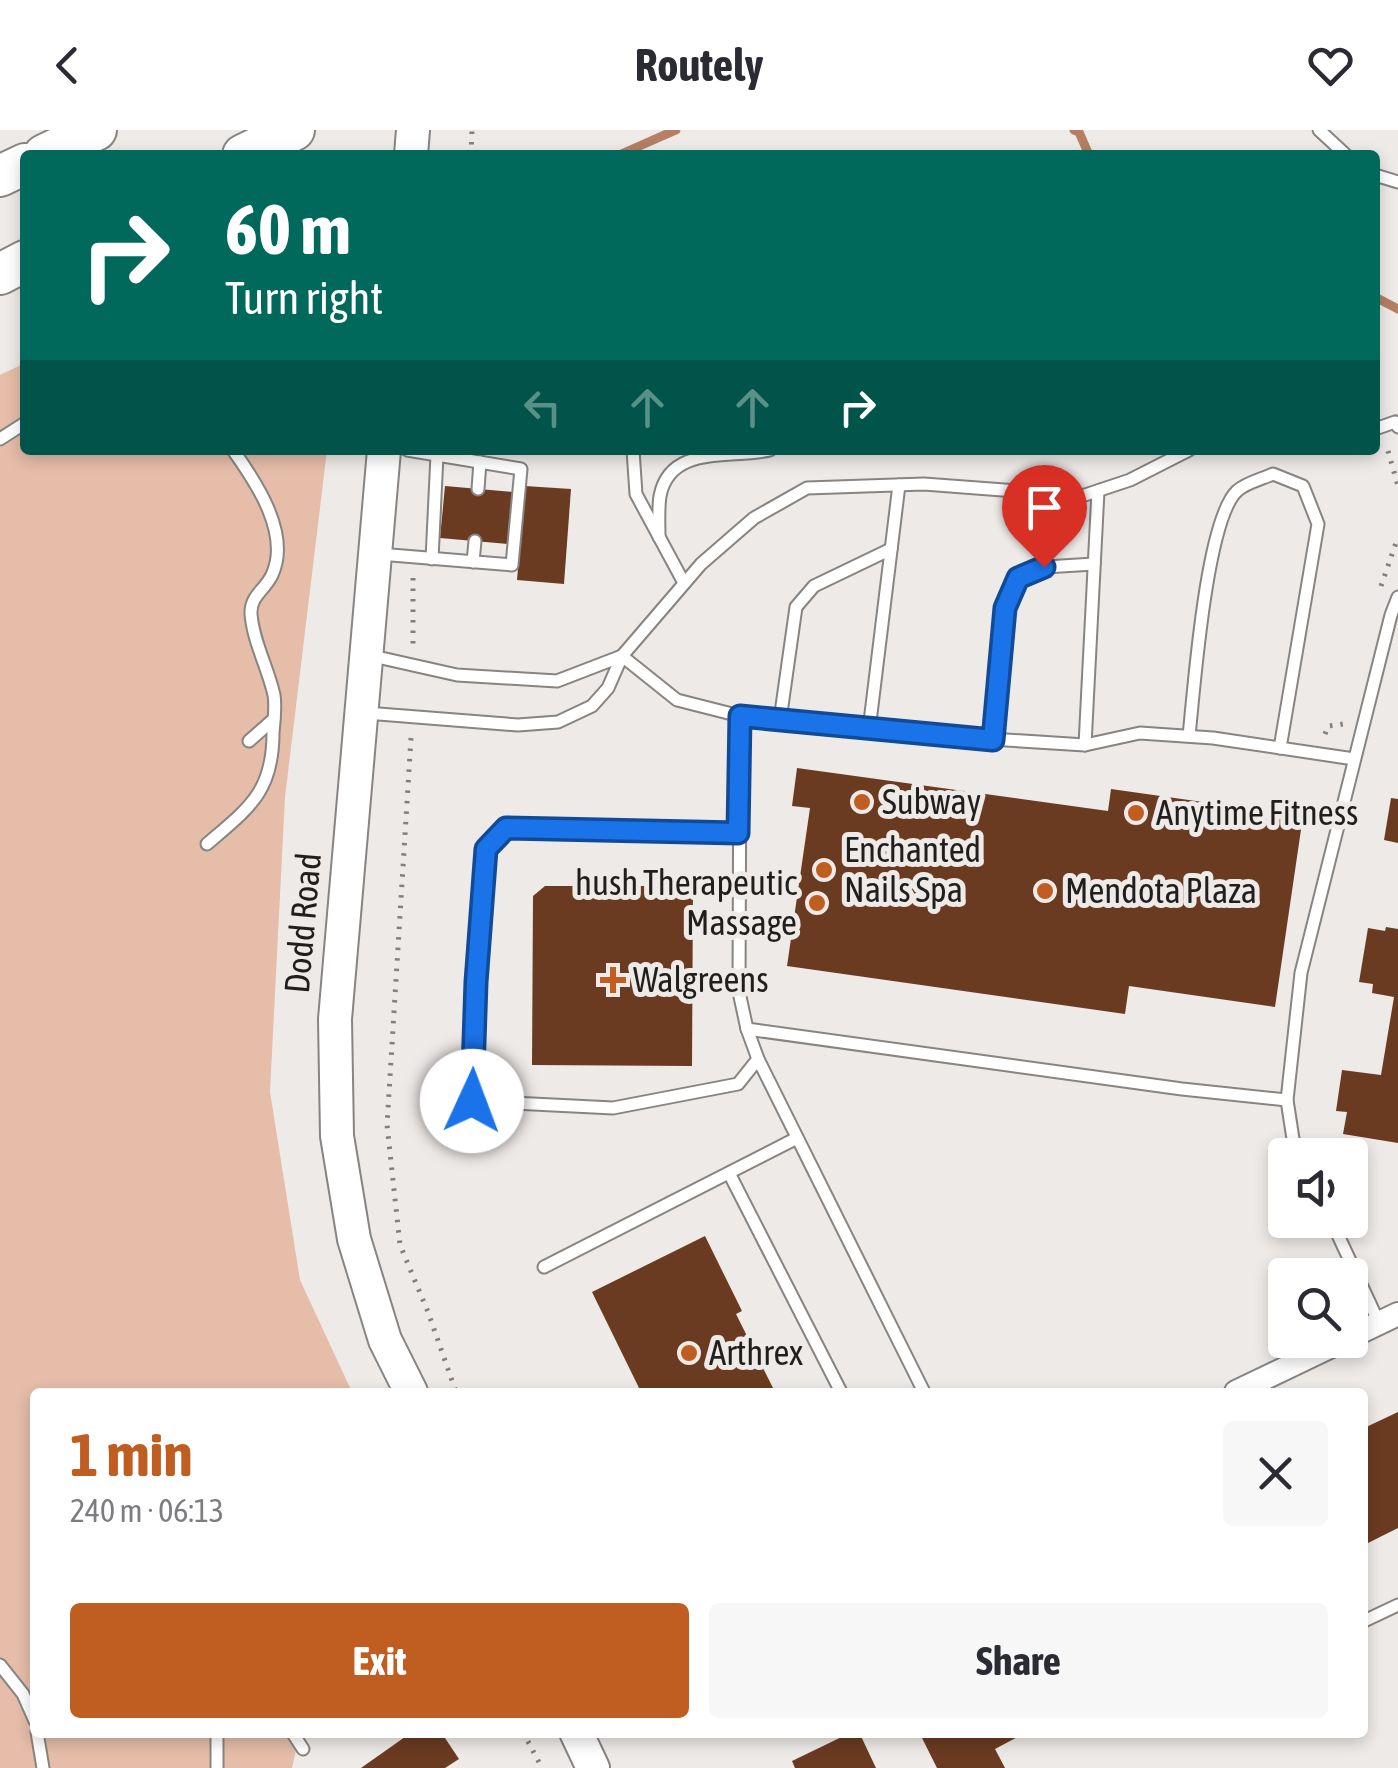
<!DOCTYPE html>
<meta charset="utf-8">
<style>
:root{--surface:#fff;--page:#f7f7f7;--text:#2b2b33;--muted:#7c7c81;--accent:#bf5e20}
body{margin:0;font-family:"Asap Condensed",sans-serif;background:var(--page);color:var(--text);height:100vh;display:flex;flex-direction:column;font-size:38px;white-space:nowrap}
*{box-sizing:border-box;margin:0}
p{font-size:32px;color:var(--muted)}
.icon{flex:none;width:55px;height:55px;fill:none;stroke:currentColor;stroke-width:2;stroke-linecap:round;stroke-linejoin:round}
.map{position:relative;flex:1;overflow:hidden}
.sheet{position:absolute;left:30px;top:1258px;width:1338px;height:350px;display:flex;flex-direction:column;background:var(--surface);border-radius:10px;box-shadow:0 5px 15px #0003}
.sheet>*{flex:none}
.top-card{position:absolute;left:20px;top:20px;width:1360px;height:305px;border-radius:10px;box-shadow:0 5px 15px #0003;background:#00695c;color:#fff;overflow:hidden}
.tools{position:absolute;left:1268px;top:1008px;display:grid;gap:20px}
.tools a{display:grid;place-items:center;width:100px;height:100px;border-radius:10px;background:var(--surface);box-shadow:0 5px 15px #0003;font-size:50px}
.pin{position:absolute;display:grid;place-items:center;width:85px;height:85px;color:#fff;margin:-102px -42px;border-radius:50% 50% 50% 0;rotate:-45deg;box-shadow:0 0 10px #0007}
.pin .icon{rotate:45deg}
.me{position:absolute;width:110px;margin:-55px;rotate:2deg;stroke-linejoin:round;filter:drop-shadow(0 0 8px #0008)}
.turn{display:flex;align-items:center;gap:35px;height:210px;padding:0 40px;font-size:45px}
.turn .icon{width:130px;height:130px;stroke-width:2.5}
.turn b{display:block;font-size:70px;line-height:85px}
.lanes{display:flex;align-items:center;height:95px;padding:0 40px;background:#0003;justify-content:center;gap:50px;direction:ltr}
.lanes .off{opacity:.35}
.round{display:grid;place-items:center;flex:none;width:105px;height:105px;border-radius:10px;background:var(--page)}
.overview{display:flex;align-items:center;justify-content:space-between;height:170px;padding:0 40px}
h1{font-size:60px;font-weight:700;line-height:75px;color:var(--accent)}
.button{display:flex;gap:20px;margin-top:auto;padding:20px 40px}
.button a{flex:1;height:115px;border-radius:10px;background:var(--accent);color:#fff;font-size:40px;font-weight:700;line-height:115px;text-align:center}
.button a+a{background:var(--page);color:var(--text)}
header{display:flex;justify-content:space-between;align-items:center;height:130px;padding:0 40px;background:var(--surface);font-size:45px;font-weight:700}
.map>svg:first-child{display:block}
</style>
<header><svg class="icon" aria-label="back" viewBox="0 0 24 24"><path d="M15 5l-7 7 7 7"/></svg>Routely<svg class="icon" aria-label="heart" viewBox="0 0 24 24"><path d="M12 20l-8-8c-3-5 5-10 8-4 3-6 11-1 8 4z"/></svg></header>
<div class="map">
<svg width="1398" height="1638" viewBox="0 0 1398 1638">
<rect width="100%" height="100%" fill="#eeeae8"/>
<polygon fill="#e5bda9" points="25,233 25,320 327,320 285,667 270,962 300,1150 352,1262 35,1262 35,1602 307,1603 297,1615 292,1638 0,1638 0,245"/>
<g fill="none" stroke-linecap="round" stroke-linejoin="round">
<g stroke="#b47f63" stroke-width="9">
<polyline points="1074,0 1079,2 1089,25"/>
<polyline points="619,25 676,0"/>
<polyline points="1375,167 1398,179"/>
</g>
</g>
<g fill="#6b3b21">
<polygon points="445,356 513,362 508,414 440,408"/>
<polygon points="525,356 571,359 564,454 517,450"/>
<polygon points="797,638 1108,681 1111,659 1303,686 1275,877 1129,856 1125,884 787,836 810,678 792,676"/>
<polygon points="1391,668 1398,669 1398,713 1384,710"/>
<polygon points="545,756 693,756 692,936 532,935 533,766"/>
<polygon points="1386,797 1398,799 1398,1013 1343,1004 1347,982 1336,981 1342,940 1381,945 1394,867 1372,863 1373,854 1359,852 1368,798 1385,801"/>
<polygon points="705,1106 742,1181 736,1184 775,1262 641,1262 592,1162"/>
<polygon points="1398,1282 1398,1398 1362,1416 1362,1299"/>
<polygon points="412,1602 441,1602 459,1629 445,1638 361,1638"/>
<polygon points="852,1602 859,1602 876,1638 795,1638 792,1631"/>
<polygon points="919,1602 1027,1602 995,1619 1005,1638 937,1638"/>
</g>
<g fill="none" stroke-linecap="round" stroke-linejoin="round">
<defs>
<g id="service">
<polyline points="1319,0 1346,25"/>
<polyline points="1375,45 1398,52"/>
<polyline points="1375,299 1395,292 1398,297"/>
<polyline points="0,309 25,293"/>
<polyline points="633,320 636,364 684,453"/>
<polyline points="478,359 480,332"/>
<path d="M659,407c0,-13 -1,-28 1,-41 10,-52 71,-37 110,-46"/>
<polyline points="379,424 512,435 521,339 407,320"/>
<polyline points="432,429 437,325"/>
<polyline points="473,432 475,411"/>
<polyline points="368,525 457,545 557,551 622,526"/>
<polyline points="622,526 677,570 740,586 739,862 747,899 1182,959 1287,970"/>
<polyline points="366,583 518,595 558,592 592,576 608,558 622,526 701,434 754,388 807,358 924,354 1082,366 1130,350 1189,320"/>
<polyline points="740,586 927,605 1085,615 1140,603 1213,608 1354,629"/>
<polyline points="780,590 796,477 814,456 891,419"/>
<polyline points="869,600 899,355"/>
<path d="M1189,606c5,-47 17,-216 48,-245 8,-8 25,-12 36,-17l30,12 15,38 -38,224"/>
<polyline points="993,610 1005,478 1019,448 1045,437 1094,434"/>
<polyline points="249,611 274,589"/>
<polyline points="1085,615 1098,361"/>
<polyline points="738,703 506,698 486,719 475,852 472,971 613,978 738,954 758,929 747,899"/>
<path d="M207,714c42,-36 66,-52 66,-111 1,-13 3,-27 1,-38 -6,-27 -21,-54 -23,-81 -1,-18 14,-24 21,-39 19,-41 -16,-93 -39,-125"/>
<polyline points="758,929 924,1262"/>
<polyline points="1300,1025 1293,1009 1287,970 1301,843 1391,485 1398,467"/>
<polyline points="729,1043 841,1262"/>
<polyline points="1331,1090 1379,1193"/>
<polyline points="544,1137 797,1008"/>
<polyline points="1362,1492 1398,1475"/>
<polyline points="0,1535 23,1564 35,1591"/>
<polyline points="37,1602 43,1638"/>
<polyline points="292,1602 303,1619"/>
<polyline points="217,1638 217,1602"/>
</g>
<g id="minor">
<polyline points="1350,1207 1398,1184"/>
<polyline points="1236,1262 1344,1210"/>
</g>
<g id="secondary">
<polyline points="411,25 413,0"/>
<polyline points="384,320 335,889 337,1006 354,1109 385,1210 411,1262"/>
<polyline points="576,1602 593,1638"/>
</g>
<g id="trunk">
<polyline points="44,25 96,0"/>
<polyline points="243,25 294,0"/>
<polyline points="0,46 25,34"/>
<polyline points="0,144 25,131"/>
</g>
</defs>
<use href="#service" stroke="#878482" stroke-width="15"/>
<use href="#minor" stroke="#878482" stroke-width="26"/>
<use href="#secondary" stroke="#878482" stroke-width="36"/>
<use href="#trunk" stroke="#878482" stroke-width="44"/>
<g stroke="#82807f" stroke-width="5" stroke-dasharray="2.5 8" stroke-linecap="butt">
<polyline points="471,25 472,0"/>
<polyline points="1388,321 1398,356"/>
<polyline points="413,448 413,517"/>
<polyline points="1381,456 1398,407"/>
<polyline points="1325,604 1328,596 1343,594"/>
<polyline points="411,608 387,995 400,1115 428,1182 456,1262"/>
<polyline points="523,1602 542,1638"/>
</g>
<use href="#service" stroke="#fff" stroke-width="11"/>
<use href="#minor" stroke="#fff" stroke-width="22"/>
<use href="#secondary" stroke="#fff" stroke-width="32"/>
<use href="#trunk" stroke="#fff" stroke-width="40"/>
</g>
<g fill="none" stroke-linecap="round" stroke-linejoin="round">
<defs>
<polyline id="route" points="472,971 476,852 486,719 506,698 738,703 740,586 993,610 1005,478 1018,448 1044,437"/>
</defs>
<use href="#route" stroke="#114b97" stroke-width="25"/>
<use href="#route" stroke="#1a73e8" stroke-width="18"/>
</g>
<g fill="#bf5e20" stroke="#eeeae8" stroke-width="4">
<circle cx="862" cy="672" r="10"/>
<circle cx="1136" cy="683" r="10"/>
<circle cx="824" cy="740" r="10"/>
<circle cx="1045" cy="761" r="10"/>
<circle cx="817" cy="773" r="10"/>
<path d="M608 835h10v10h10v10h-10v10h-10v-10h-10v-10h10z"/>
<circle cx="689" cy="1223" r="10"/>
</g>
<g text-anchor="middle" stroke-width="10" stroke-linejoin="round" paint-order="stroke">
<g font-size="35" fill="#201f1e" stroke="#eeeae8" text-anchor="start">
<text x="882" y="684">Subway</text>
<text x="1156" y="695">Anytime Fitness</text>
<text x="844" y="732">Enchanted<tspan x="844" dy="40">Nails Spa</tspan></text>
<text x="797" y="765" text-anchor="end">hush Therapeutic<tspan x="797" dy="40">Massage</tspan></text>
<text x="1065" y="773">Mendota Plaza</text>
<text x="633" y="862">Walgreens</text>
<text x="709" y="1235">Arthrex</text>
</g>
<g font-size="35" fill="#201f1e" stroke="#eeeae8">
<text transform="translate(303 793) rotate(-85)" y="12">Dodd Road</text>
</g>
</g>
</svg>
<div class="tools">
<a><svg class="icon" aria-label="sound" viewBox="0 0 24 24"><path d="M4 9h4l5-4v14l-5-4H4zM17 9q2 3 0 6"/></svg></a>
<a><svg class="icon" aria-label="search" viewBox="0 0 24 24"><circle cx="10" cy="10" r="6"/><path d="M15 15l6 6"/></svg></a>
</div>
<div class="pin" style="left:1044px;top:437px;background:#d93025"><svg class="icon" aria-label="arrive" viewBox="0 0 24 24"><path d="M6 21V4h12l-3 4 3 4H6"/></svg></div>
<svg class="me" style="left:472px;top:971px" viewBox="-20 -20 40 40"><circle r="19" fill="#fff"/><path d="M0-13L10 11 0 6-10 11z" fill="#1a73e8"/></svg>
<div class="top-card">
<div class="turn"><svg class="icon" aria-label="right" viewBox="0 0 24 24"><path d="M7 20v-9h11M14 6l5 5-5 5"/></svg><div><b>60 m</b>Turn right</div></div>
<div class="lanes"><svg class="icon off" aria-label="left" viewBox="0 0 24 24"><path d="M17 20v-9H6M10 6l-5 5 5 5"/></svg><svg class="icon off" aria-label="ahead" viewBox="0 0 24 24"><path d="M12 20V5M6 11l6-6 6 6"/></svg><svg class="icon off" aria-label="ahead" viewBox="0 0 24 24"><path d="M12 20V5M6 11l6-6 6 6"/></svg><svg class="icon" aria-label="right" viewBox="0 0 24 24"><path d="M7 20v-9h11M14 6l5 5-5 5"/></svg></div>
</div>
<section class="sheet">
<div class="overview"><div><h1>1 min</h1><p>240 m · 06:13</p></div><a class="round"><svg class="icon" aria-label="close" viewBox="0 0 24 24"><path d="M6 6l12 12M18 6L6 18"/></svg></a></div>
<div class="button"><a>Exit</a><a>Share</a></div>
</section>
</div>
